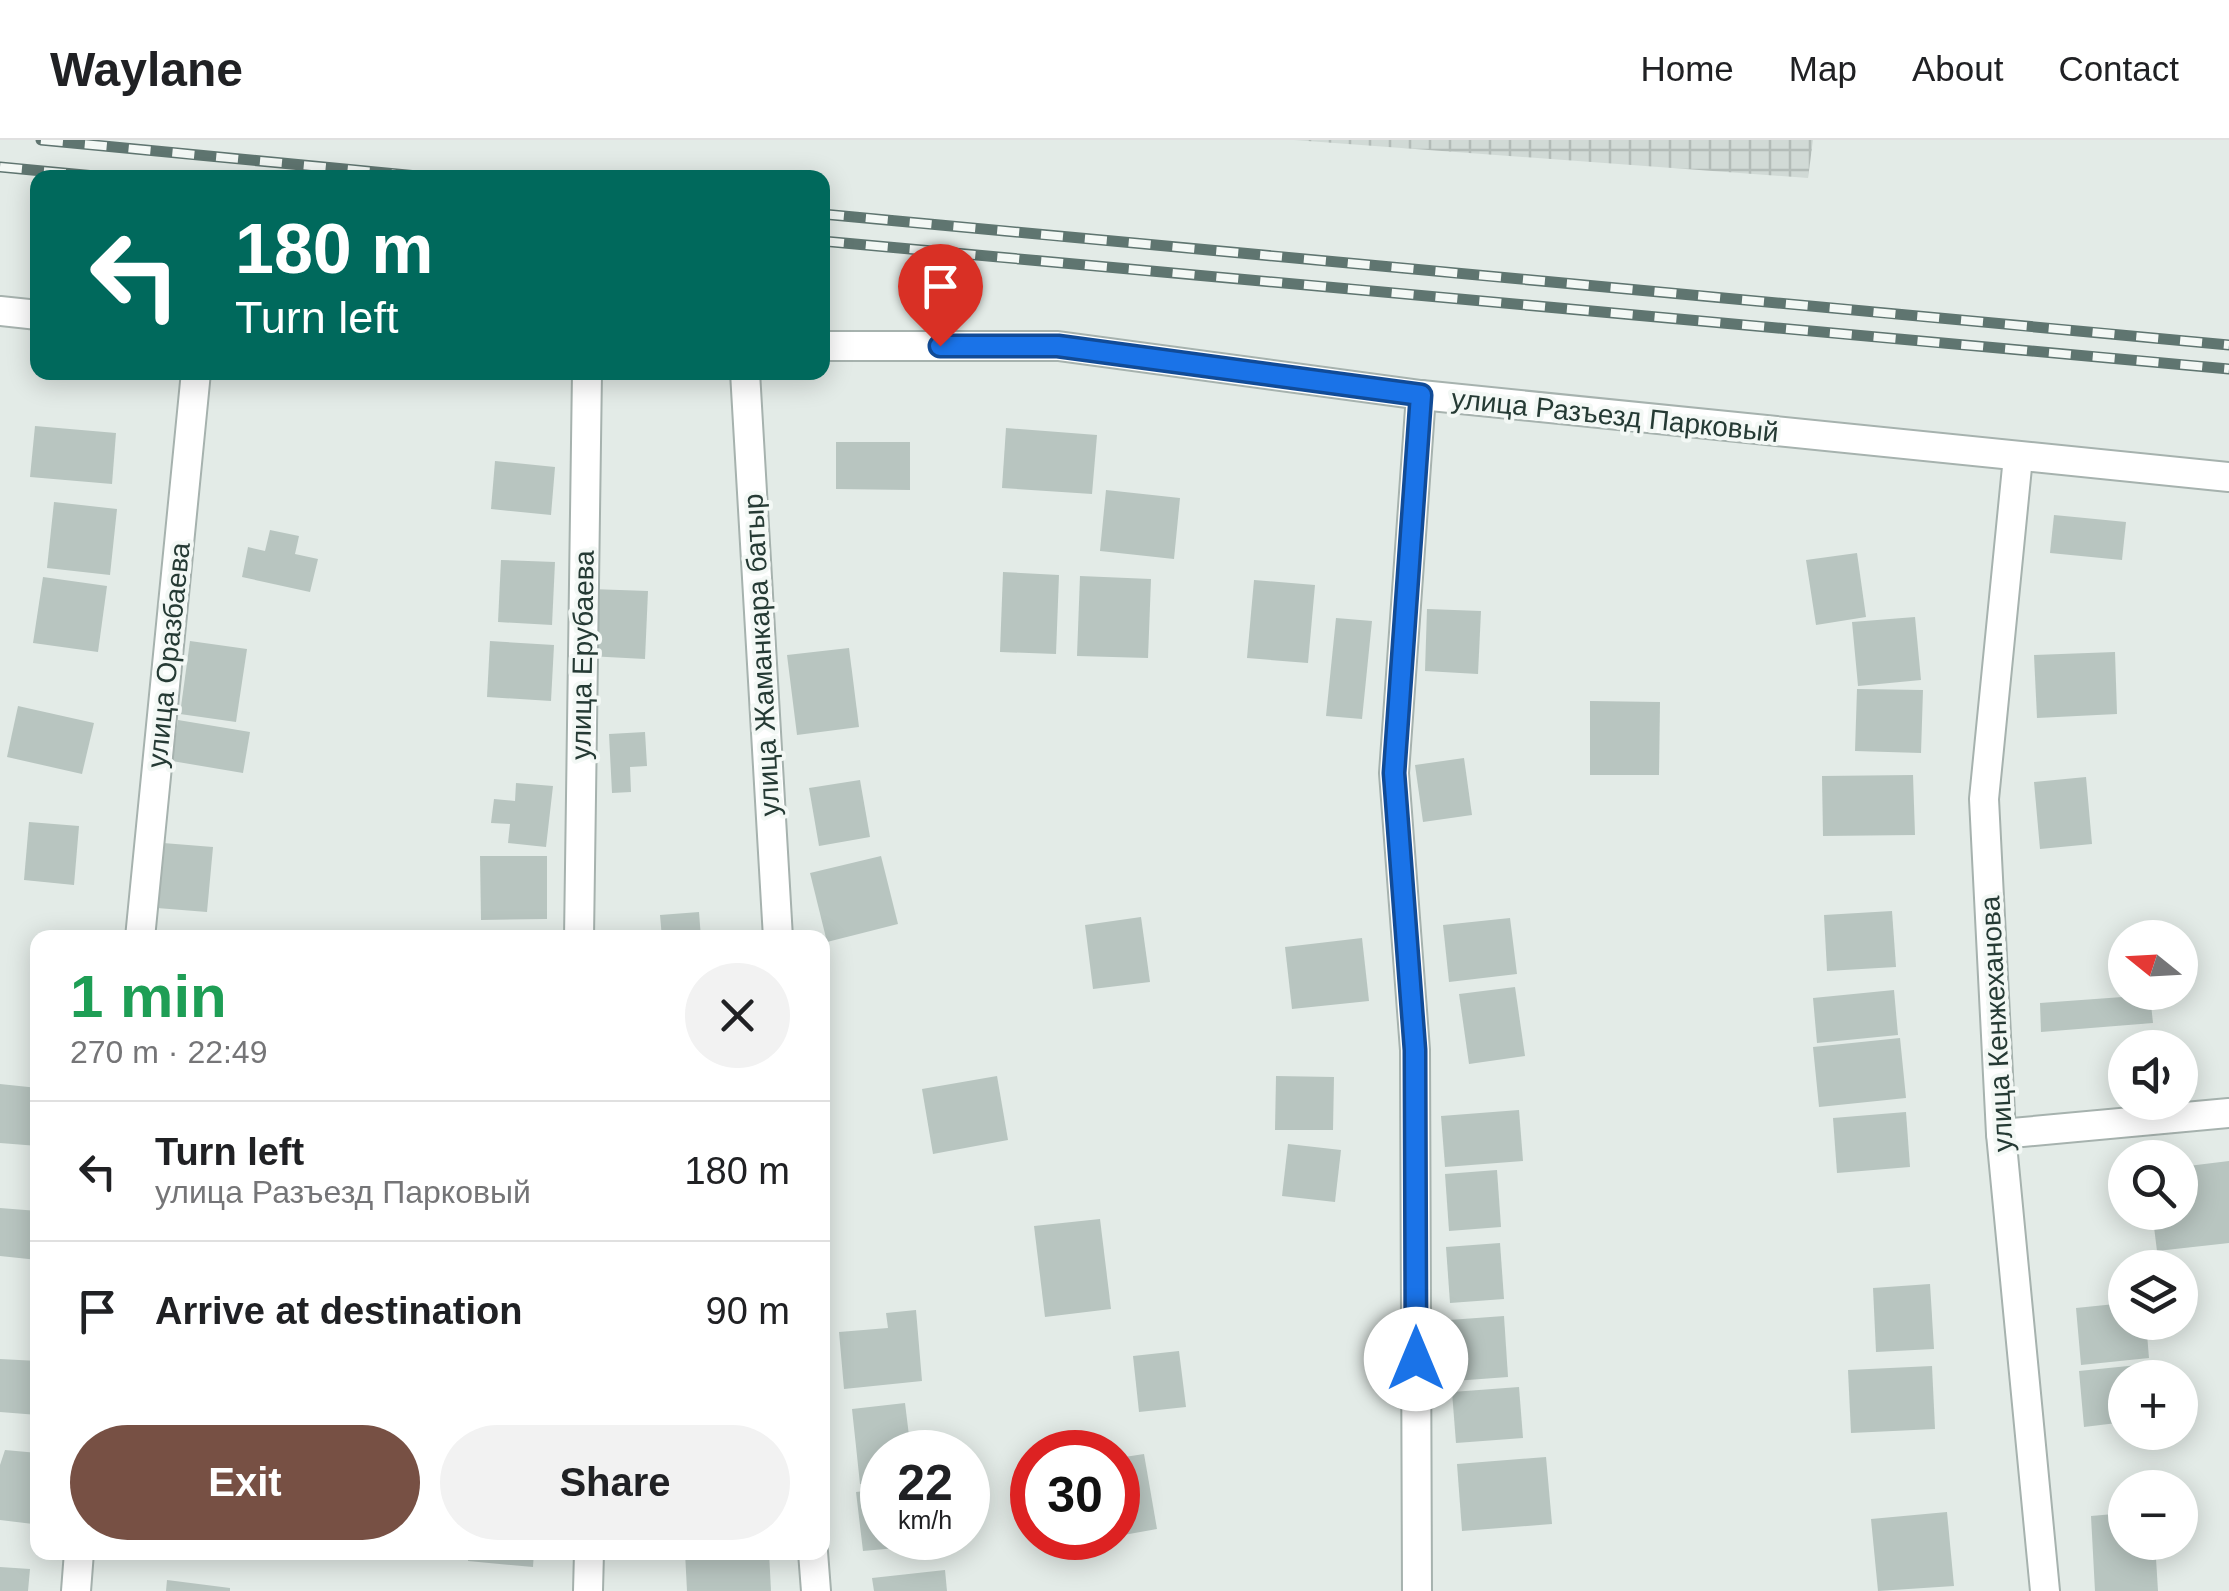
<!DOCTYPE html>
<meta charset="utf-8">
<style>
:root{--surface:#fff;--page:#f2f2f2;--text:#202124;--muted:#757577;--line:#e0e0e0;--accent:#775044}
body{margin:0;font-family:Helvetica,sans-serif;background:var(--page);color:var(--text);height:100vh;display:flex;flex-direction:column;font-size:38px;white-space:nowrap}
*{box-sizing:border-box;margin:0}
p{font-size:32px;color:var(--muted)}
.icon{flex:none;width:55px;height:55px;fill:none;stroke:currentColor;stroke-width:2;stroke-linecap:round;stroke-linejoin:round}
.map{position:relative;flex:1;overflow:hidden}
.drawer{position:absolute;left:30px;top:790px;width:800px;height:630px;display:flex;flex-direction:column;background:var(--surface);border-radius:20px;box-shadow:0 5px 25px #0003}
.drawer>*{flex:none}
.top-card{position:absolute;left:30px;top:30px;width:800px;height:210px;border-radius:20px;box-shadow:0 5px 25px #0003;background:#00695c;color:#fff;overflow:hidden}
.needle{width:65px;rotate:288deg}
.buttons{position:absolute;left:2108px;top:780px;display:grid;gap:20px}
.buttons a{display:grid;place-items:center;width:90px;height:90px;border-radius:50%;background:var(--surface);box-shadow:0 5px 25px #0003;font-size:50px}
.speed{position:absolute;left:860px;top:1290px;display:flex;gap:20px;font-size:50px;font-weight:700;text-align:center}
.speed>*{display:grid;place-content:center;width:130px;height:130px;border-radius:50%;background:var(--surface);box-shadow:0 5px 25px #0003;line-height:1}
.speed small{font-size:25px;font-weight:400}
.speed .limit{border:15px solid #d22;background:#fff;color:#111}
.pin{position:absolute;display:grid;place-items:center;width:85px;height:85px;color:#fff;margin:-102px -42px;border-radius:50% 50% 50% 0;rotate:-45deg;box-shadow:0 0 10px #0007}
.pin .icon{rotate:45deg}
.me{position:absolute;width:110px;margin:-55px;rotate:0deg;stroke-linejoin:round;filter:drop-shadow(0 0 8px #0008)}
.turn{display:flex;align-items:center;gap:35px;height:210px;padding:0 40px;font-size:45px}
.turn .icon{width:130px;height:130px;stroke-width:2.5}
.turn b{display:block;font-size:70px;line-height:85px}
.round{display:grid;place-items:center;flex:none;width:105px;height:105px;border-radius:52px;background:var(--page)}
.headline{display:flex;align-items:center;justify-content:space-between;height:170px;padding:0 40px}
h1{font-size:60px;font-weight:600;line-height:75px;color:#1e9e55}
.cta{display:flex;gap:20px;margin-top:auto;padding:20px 40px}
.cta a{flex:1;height:115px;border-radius:60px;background:var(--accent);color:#fff;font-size:40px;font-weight:600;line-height:115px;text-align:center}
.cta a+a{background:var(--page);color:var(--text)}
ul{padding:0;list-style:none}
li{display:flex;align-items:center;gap:30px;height:140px;padding:0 40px;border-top:2px solid var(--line)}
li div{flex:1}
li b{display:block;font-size:38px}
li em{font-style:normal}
header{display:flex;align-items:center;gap:60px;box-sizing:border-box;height:140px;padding:0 50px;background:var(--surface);border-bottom:2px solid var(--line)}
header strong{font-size:48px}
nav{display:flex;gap:55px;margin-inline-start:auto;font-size:35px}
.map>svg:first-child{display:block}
</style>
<header>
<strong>Waylane</strong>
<nav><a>Home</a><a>Map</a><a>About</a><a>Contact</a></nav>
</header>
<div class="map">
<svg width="2229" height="1451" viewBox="0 0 2229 1451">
<defs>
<pattern id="industrial-grid" width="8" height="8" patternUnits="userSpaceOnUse" patternTransform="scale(2.5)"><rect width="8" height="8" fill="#d1dad6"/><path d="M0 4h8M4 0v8" fill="none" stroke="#b3bcb8"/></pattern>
</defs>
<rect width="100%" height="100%" fill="#e3ebe7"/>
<polygon fill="url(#industrial-grid)" points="1294,0 1813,0 1808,38"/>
<g fill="#b8c5c0">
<polygon points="35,286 116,293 112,344 30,337"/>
<polygon points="1006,288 1097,295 1092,354 1002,348"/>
<polygon points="836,302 910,302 910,350 836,349"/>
<polygon points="495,321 555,327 551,375 491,369"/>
<polygon points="1106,350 1180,358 1174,419 1100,411"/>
<polygon points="54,362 117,369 110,435 47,428"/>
<polygon points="2054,375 2126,382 2122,420 2050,413"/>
<polygon points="270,390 299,396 295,414 318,419 310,452 242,437 248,407 265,411"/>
<polygon points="1857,413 1866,477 1816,485 1806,420"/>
<polygon points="501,420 555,422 552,485 498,482"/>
<polygon points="1003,432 1059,435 1056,514 1000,512"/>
<polygon points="1080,436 1151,439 1148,518 1077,516"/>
<polygon points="43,437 107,446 98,512 33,503"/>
<polygon points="1254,440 1315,445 1308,523 1247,518"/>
<polygon points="591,449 648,451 645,519 588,516"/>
<polygon points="1427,469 1481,471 1478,534 1425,531"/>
<polygon points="1915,477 1921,540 1858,546 1852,482"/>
<polygon points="1336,478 1372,481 1362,579 1326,576"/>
<polygon points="190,501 247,509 236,582 180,574"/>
<polygon points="490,501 554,505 551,561 487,557"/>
<polygon points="849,508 859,587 797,595 787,515"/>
<polygon points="2115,512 2117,574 2037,578 2034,515"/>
<polygon points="1857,549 1923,550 1921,613 1855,611"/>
<polygon points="1590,561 1660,562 1659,635 1590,635"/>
<polygon points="18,566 94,583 82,634 7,617"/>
<polygon points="178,580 250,592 243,633 172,621"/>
<polygon points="645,592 647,626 630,627 631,652 612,653 609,594"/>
<polygon points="1464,618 1472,675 1423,682 1415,625"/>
<polygon points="1913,635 1915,695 1823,696 1822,636"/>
<polygon points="2086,637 2092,704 2040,709 2034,642"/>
<polygon points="860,640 870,697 819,706 809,648"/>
<polygon points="516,643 553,646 546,707 508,703 510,684 491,683 494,659 515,661"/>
<polygon points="29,682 79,686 74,745 24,740"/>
<polygon points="163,703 213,707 207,772 157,768"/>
<polygon points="480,716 547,716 547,779 481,780"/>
<polygon points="881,716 898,784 827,802 810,733"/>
<polygon points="1892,771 1896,827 1827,831 1824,775"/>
<polygon points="699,772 701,798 662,798 660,775"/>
<polygon points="1141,777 1150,842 1093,849 1085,785"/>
<polygon points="1510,778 1517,834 1449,842 1443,785"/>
<polygon points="1362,798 1369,861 1292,869 1285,807"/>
<polygon points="1515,847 1525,916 1469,924 1459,854"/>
<polygon points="1894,850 1898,895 1817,903 1813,858"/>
<polygon points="2150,855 2153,883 2041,892 2040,863"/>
<polygon points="1900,898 1906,958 1819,967 1813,907"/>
<polygon points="997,936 1008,1000 933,1014 922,949"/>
<polygon points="1276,936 1334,937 1333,990 1275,990"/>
<polygon points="0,944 38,948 38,1006 0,1003"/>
<polygon points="1519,970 1523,1021 1445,1027 1441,976"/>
<polygon points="1906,972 1910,1027 1837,1033 1833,978"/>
<polygon points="1288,1004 1341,1010 1335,1062 1282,1056"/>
<polygon points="2229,1021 2229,1103 2157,1111 2153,1079 2167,1078 2166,1072 2180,1072 2180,1027"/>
<polygon points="1497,1030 1501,1087 1449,1091 1445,1034"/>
<polygon points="0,1068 38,1071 38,1120 0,1116"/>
<polygon points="1100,1079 1111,1169 1045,1177 1034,1086"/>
<polygon points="1500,1103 1504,1159 1450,1163 1446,1107"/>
<polygon points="1930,1144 1934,1209 1876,1212 1873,1148"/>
<polygon points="2125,1163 2125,1182 2146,1182 2149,1218 2081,1225 2076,1168"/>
<polygon points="916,1170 922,1241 844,1249 839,1192 888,1188 886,1173"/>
<polygon points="1504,1176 1508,1237 1454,1241 1449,1180"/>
<polygon points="1179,1211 1186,1267 1139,1272 1133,1216"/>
<polygon points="0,1219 38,1221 38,1275 0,1272"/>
<polygon points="2148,1224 2150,1238 2125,1238 2125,1282 2084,1287 2079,1231"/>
<polygon points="1932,1226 1935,1289 1851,1293 1848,1230"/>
<polygon points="1519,1247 1523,1298 1456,1303 1452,1252"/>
<polygon points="905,1263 911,1312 882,1312 882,1342 860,1344 852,1269"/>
<polygon points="5,1310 38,1313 33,1384 0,1380 0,1325"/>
<polygon points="1144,1314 1157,1389 1118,1396 1118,1318"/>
<polygon points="1546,1317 1552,1384 1462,1391 1457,1324"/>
<polygon points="882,1349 882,1398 929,1398 930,1405 863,1411 856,1352"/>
<polygon points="1947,1372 1954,1446 1878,1451 1871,1379"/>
<polygon points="2125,1373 2125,1402 2155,1402 2158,1451 2095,1451 2091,1376"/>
<polygon points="469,1412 534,1412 533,1427 468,1421"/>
<polygon points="685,1412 769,1412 771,1451 687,1451"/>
<polygon points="0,1427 30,1429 28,1451 0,1451"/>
<polygon points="945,1430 947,1451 874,1451 872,1438"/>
<polygon points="167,1440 230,1448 230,1451 166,1451"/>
</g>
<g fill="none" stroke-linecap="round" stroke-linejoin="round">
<defs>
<g id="street">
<polyline points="0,171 38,175"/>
<polyline points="822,206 1058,206 1421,255 2229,337"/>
<polyline points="745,232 778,798"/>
<polyline points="2018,317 1984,659 2001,994 2045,1451"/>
<polyline points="140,798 196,232"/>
<polyline points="579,798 587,232"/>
<polyline points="2001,994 2229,973"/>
<polyline points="813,1412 816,1451"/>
<polyline points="76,1451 79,1412"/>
<polyline points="588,1451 589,1412"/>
<polyline points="1417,1451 1415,910 1394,633 1421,255"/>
</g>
</defs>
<use href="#street" stroke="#a6b2ae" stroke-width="32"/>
<use href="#street" stroke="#fff" stroke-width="28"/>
<defs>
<g id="rail">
<polyline points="41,0 438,38"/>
<polyline points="0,27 116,38"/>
<polyline points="822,74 2229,205"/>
<polyline points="822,101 2229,229"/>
</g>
</defs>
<use href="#rail" stroke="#5f7570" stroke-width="11"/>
<use href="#rail" stroke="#f3f8f5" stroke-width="8" stroke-dasharray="22" stroke-linecap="butt"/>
</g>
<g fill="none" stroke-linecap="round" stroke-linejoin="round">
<defs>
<polyline id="route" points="940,206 1058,206 1421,255 1394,633 1415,910 1416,1219"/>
</defs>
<use href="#route" stroke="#114b97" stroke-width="25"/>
<use href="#route" stroke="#1a73e8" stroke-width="18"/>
</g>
<g text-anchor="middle" stroke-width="8" stroke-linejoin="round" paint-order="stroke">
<g font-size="28" fill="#253a34" stroke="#f3f8f5">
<text transform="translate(1615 275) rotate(6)" y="10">улица Разъезд Парковый</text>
<text transform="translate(168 515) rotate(-84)" y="10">улица Оразбаева</text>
<text transform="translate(582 515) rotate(-89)" y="10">улица Ерубаева</text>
<text transform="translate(761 515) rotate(-93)" y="10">улица Жаманкара батыр</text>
<text transform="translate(1996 884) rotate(-93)" y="10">улица Кенжеханова</text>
</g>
</g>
</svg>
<div class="buttons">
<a><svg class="needle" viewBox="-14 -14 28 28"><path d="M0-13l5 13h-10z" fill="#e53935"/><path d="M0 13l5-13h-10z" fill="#757577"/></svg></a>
<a><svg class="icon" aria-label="sound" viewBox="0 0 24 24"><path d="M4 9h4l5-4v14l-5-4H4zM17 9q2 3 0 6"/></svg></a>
<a><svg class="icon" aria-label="search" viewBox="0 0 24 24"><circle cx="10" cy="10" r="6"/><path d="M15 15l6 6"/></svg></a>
<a><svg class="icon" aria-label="layers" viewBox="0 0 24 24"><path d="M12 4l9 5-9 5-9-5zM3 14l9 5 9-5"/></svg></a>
<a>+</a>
<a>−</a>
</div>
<div class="speed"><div>22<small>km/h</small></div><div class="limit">30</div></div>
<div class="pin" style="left:940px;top:206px;background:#d93025"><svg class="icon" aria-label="arrive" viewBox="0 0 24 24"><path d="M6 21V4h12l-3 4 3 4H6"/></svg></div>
<svg class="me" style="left:1416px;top:1219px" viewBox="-20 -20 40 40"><circle r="19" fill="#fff"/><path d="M0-13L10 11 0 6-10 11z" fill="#1a73e8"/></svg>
<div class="top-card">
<div class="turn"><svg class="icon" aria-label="left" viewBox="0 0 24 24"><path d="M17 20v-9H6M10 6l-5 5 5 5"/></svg><div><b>180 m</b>Turn left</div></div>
</div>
<section class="drawer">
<div class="headline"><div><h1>1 min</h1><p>270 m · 22:49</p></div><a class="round"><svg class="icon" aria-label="close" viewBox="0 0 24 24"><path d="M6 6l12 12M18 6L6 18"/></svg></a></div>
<ul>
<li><svg class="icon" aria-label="left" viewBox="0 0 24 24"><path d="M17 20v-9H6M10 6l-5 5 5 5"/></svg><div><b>Turn left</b><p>улица Разъезд Парковый</p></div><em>180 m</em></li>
<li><svg class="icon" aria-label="arrive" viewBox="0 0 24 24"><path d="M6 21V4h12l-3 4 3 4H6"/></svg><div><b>Arrive at destination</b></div><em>90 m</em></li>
</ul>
<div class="cta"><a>Exit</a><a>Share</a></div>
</section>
</div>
